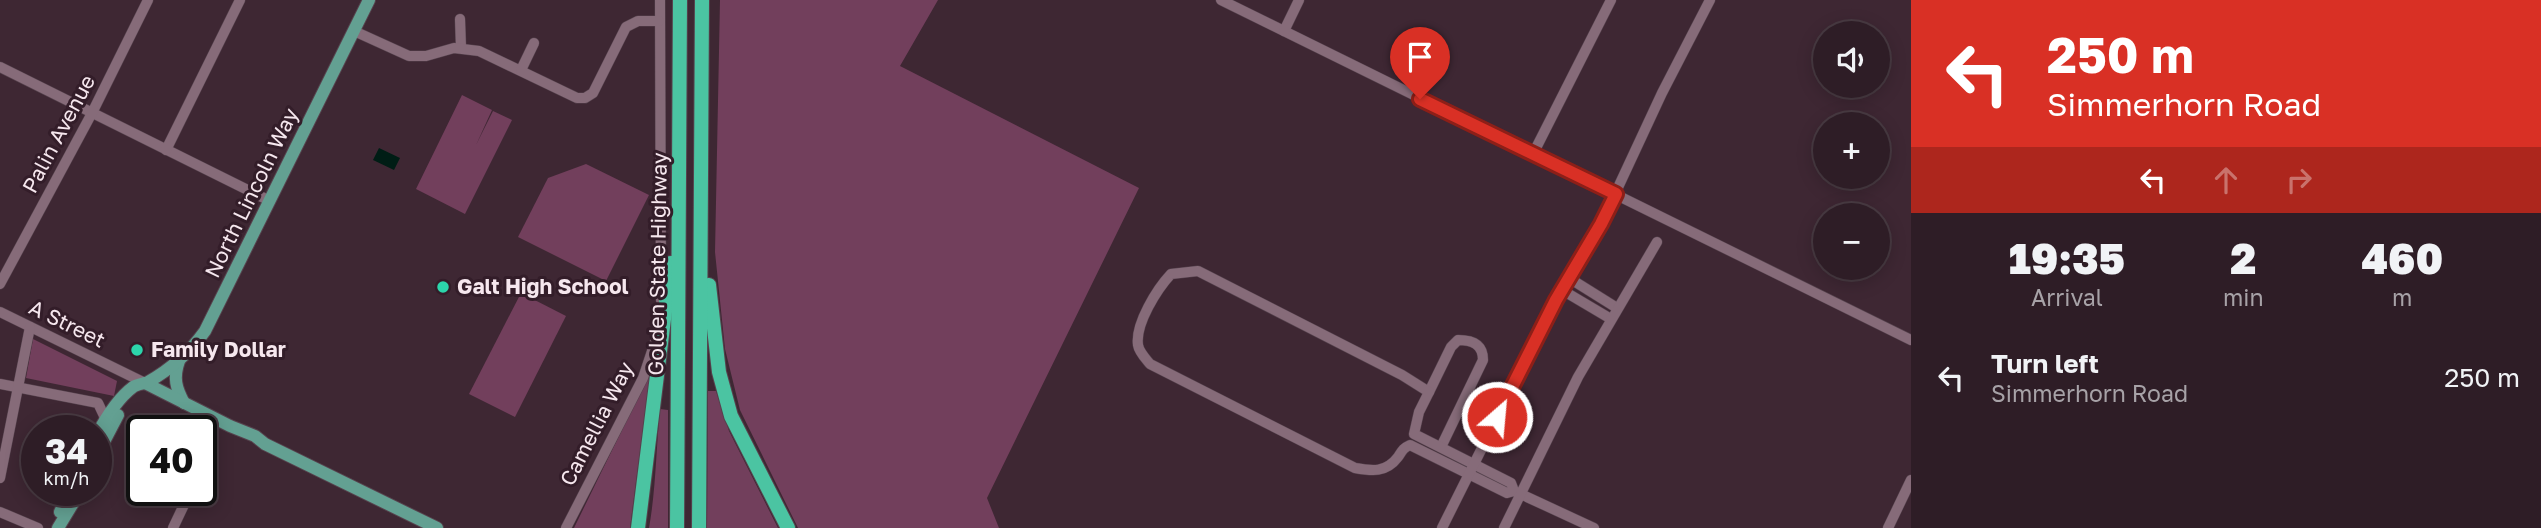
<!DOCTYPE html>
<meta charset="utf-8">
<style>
:root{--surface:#2e1d26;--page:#3a2a32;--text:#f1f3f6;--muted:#a7a2a7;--line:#493b43}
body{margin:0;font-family:"Golos Text",sans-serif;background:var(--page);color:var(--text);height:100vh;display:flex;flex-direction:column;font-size:26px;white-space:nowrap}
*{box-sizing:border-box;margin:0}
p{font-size:23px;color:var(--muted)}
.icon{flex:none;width:38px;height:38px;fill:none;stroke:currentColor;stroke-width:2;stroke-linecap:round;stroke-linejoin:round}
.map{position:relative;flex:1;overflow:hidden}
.sheet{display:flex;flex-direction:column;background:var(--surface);width:630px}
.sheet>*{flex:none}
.banner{background:#d93025;color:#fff;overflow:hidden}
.controls{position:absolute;left:1813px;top:21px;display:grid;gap:14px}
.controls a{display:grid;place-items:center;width:77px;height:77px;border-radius:50%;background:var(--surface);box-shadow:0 4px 18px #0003,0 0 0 2px var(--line);font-size:35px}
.speed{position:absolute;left:21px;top:415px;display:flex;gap:14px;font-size:35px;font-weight:700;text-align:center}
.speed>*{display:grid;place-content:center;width:91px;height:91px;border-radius:50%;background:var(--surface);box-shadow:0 4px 18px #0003,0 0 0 2px var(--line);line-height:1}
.speed small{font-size:18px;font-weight:400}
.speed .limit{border:4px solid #111;border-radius:10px;background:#fff;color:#111}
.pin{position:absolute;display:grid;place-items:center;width:60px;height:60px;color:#fff;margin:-72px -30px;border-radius:50% 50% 50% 0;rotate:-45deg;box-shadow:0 0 7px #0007}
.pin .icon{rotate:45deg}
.me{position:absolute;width:77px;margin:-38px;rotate:27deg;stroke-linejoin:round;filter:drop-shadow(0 0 5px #0008)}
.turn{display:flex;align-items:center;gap:24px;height:147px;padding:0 21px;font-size:32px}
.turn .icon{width:91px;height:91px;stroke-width:2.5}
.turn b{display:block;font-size:49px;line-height:60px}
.lanes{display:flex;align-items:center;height:66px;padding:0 21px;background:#0003;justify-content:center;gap:35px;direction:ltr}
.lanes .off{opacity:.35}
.eta{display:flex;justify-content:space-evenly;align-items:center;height:119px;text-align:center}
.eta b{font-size:42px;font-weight:800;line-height:49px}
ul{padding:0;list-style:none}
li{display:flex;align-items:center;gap:21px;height:91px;padding:0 21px}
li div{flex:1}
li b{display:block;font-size:26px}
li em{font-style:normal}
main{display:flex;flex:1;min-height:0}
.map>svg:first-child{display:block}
</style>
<main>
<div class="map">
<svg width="1911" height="528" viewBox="0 0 1911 528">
<rect width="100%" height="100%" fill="#3e2733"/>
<g fill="#723f5c">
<polygon points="720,0 938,0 900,66 1139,188 987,498 999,528 798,528 740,410 725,349 715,252"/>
<polygon points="462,95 492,110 476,145 493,111 512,120 465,214 416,189"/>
<polygon points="586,164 649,195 606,281 518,237 548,178"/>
<polygon points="521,293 566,316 515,417 469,394"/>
<polygon points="33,339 117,381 114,396 26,378"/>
<polygon points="653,351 630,528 574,528 638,397"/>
<polygon points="708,391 716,391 729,431 778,528 707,528"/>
<path d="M660,409l8,1v118h-19c7,-39 7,-79 11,-119z"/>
</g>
<polygon fill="#001d15" points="379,148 400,158 394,170 373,160"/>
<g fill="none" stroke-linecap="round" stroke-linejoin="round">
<defs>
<g id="minor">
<polyline points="660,0 661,300"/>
<polyline points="1221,0 1911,340"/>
<polyline points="460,19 461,48"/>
<polyline points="354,31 409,56 426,56 454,48 479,51 577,98 585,98 593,93 626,27 638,21 659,21"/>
<polyline points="1284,31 1299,0"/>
<polyline points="0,67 270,201"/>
<polyline points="521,70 534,43"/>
<polyline points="166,150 240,0"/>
<polyline points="1533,154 1611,0"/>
<polyline points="1569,278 1617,308"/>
<polyline points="0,284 92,113 148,0"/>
<polyline points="1562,290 1611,319"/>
<polyline points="0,312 145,383"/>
<polyline points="0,384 98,403 106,420"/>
<path d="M1429,392l22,-45 7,-7c14,0 25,4 25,20l-42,87"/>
<polyline points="0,478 30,327"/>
<path d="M1514,491l-3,-8 -97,-49 5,-22 10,-20 -27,-17 -204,-104 -27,3c-14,15 -36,50 -33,71 1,7 8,14 12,19l205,104c17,3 31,5 43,-11 4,-6 5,-9 12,-12l97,48 7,-2 80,37"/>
<polyline points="0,512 38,528"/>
<polyline points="173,528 191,490"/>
<polyline points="566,528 643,378 656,339"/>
<polyline points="1442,528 1556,300 1601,224 1662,93 1710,0"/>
<polyline points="1504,528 1578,377 1657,242"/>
<polyline points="1888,528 1911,480"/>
</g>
<g id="major">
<path d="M179,361c-6,17 -3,27 5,42"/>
<polyline points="145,383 230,426 255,436 265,444 437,528"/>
<path d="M96,436c9,-17 21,-37 37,-49 4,-3 10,-3 15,-5 23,-13 42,-30 57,-51l164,-331"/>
<polyline points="96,457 118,415"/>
<polyline points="60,512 71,490"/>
<polyline points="58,528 81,490"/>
</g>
<g id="highway">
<polyline points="709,285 719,372 731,416 788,528"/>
<polyline points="638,528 671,263"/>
<polyline points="677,528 680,0"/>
<polyline points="699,528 702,0"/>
</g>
</defs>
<use href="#minor" stroke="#56434e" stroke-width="11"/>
<use href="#major" stroke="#56434e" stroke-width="14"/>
<use href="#highway" stroke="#56434e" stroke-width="16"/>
<use href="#minor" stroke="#866b79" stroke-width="10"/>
<use href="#major" stroke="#63a092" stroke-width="12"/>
<use href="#highway" stroke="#4bc4a2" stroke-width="14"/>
</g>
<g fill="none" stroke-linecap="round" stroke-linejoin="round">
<defs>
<polyline id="route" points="1420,99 1616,194 1601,224 1556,300 1497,417"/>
</defs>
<use href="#route" stroke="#8d1f18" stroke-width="18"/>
<use href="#route" stroke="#d93025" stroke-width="12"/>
</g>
<g fill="#2cd5ab" stroke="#331d29" stroke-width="2.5">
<circle cx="443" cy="287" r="7"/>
<circle cx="137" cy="350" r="7"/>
</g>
<g text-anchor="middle" stroke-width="6" stroke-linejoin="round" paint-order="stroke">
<g font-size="21" fill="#f6e7ee" stroke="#331d29">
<text transform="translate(59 134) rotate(-62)" y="7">Palin Avenue</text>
<text transform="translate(252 193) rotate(-64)" y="7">North Lincoln Way</text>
<text transform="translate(658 264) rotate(-89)" y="7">Golden State Highway</text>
<text transform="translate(67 324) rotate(26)" y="7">A Street</text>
<text transform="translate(597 424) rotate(-63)" y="7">Camellia Way</text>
</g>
<g font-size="21" font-weight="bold" fill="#f6e7ee" stroke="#331d29" text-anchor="start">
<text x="457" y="294">Galt High School</text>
<text x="151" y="357">Family Dollar</text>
</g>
</g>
</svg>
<div class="controls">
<a><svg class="icon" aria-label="sound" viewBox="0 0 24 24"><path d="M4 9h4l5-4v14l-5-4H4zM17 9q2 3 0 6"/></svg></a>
<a>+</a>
<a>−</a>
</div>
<div class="speed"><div>34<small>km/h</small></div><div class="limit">40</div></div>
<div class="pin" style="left:1420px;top:99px;background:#d93025"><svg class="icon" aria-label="arrive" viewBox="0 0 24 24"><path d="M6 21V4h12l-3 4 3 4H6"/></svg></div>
<svg class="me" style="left:1497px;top:417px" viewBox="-20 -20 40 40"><circle r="17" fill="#d93025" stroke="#fff" stroke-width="3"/><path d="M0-11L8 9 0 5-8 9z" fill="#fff"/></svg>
</div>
<section class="sheet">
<div class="banner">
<div class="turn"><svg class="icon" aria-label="left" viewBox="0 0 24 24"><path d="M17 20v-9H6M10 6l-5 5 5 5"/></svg><div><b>250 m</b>Simmerhorn Road</div></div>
<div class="lanes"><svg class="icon" aria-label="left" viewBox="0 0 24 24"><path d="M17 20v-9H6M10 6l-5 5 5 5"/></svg><svg class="icon off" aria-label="ahead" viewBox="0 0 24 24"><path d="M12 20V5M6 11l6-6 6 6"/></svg><svg class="icon off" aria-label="right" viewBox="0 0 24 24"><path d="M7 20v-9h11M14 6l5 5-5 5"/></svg></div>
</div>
<div class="eta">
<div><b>19:35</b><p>Arrival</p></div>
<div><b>2</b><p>min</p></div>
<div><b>460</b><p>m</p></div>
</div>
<ul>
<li><svg class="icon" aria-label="left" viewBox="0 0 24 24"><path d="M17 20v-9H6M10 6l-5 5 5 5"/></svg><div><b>Turn left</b><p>Simmerhorn Road</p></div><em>250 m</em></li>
</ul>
</section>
</main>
